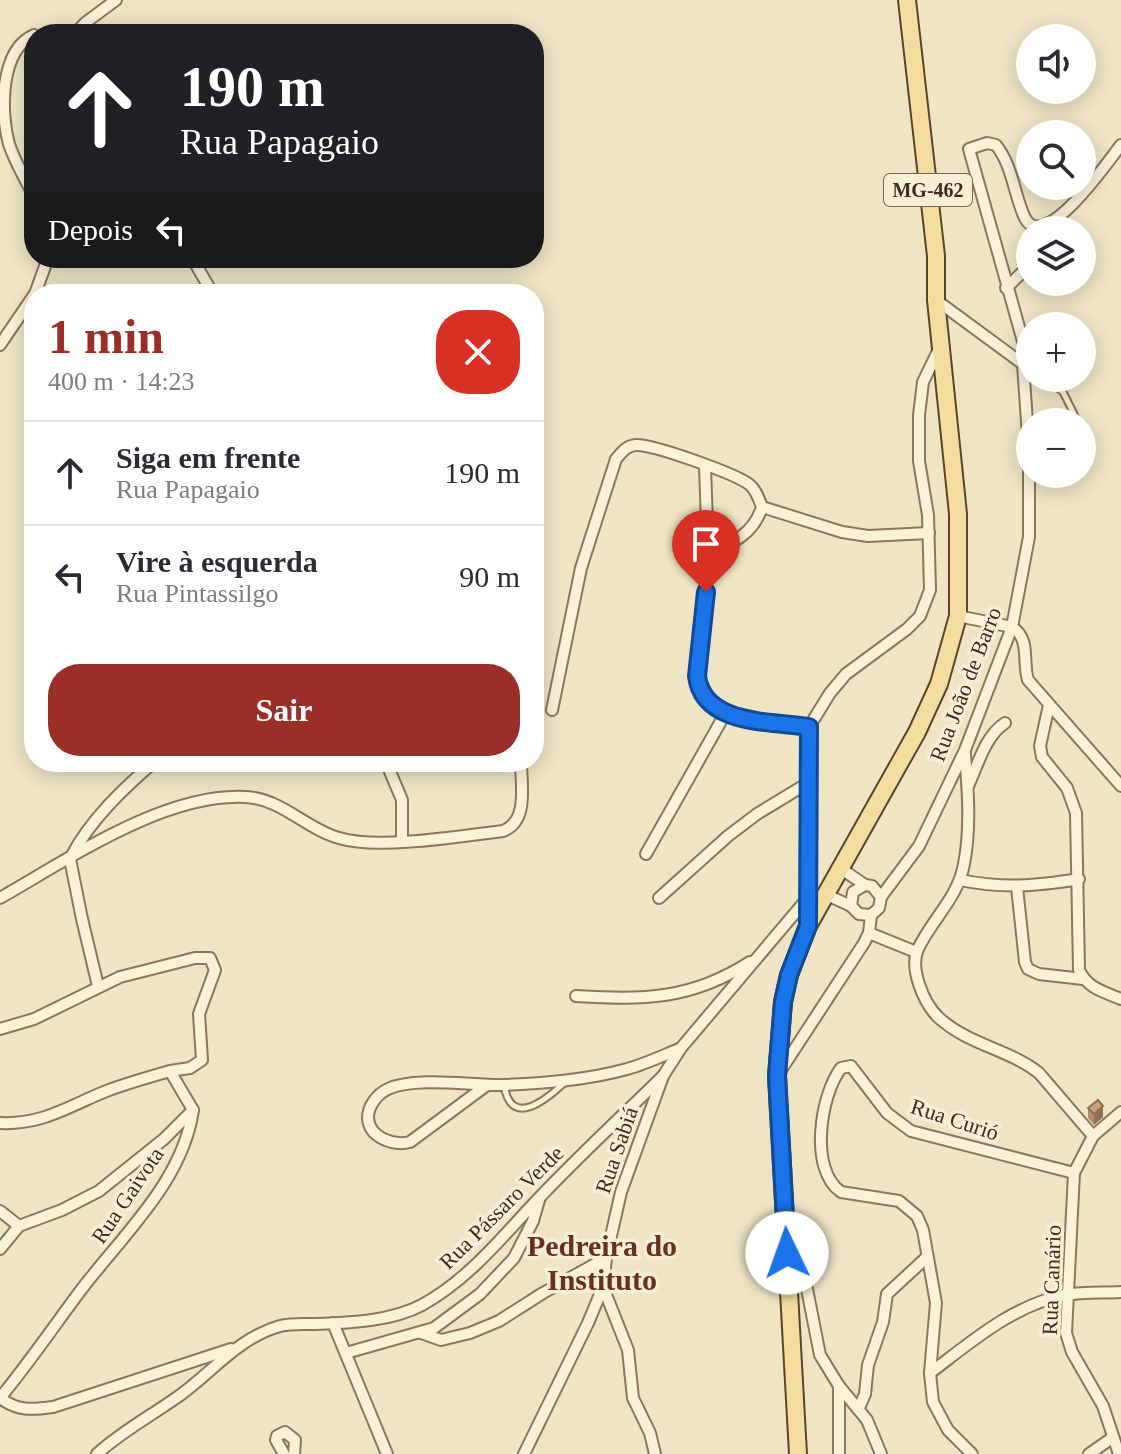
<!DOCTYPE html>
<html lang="pt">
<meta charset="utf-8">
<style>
:root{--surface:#fff;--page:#f7f7f7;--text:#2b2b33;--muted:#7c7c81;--line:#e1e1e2;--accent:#9b2e29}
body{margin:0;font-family:"Times New Roman",serif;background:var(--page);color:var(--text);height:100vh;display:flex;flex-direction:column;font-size:30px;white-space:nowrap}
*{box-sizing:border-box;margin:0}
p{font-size:26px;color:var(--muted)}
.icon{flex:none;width:44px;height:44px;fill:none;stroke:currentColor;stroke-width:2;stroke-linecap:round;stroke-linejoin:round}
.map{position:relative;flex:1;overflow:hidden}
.panel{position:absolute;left:24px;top:284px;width:520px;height:488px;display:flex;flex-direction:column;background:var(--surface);border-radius:32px;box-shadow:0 4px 20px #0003}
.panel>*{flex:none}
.guide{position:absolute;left:24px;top:24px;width:520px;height:244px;border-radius:32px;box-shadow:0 4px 20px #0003;background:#202124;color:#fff;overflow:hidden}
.buttons{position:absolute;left:1016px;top:24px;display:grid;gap:16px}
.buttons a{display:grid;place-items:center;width:80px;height:80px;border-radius:50%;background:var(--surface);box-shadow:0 4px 20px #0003;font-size:40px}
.pin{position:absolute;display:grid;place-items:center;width:68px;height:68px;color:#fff;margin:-82px -34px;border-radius:50% 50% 50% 0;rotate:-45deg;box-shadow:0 0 8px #0007}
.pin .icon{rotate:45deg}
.me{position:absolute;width:88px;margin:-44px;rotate:357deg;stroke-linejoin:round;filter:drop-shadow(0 0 6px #0008)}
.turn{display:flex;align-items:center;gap:28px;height:168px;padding:0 24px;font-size:36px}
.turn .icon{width:104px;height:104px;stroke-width:2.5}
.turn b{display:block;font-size:56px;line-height:68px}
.then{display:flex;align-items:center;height:76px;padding:0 24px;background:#0003;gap:16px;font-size:30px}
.round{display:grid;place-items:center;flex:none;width:84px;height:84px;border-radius:32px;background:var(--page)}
.summary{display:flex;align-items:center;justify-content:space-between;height:136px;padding:0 24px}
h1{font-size:48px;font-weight:700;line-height:60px;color:var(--accent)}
.cta{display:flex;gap:16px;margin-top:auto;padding:16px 24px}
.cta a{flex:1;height:92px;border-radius:32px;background:var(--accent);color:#fff;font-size:32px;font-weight:700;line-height:92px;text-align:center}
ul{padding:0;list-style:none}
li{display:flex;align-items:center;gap:24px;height:104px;padding:0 24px;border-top:2px solid var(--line)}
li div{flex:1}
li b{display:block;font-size:30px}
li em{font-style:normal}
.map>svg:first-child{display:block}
</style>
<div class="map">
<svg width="1121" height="1454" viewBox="0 0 1121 1454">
<rect width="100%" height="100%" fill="#efe5c5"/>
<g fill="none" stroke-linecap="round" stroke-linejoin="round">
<defs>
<g id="lane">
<polyline points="1044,378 1063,392 1078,422"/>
<polyline points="1082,438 1087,454"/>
<path d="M504,1085c7,44 42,15 61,-3"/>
</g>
<g id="street">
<polyline points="75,34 85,23 116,0"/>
<path d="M34,35c-34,15 -34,76 -25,109 6,18 16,35 25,52"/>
<polyline points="192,258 213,294"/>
<polyline points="1006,288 1030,265"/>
<polyline points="35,294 48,258"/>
<polyline points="936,300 1023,364"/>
<polyline points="0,345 34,295"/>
<polyline points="705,466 708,553 698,686 711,703 725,714 809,727"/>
<polyline points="762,507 842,532 868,536 929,533"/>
<path d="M958,616l54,11c19,12 10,34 16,53l93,106"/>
<path d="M1049,705l-9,41 2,11 25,31 9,25 3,157c8,18 25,22 42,29"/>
<path d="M552,710l29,-142 35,-109c6,-7 10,-13 20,-14 16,-1 101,29 114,40 6,5 9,14 12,22 -8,26 -29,37 -54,46"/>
<path d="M965,754c3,36 6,74 -1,110 -6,34 -32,55 -46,85 -9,20 6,54 20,68 30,28 71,32 101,56l54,63"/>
<polyline points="386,762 402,800 402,841"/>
<path d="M968,786c10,-21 17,-50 37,-63"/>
<polyline points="646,854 725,714"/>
<path d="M71,857c19,-37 52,-68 83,-95"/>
<polyline points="70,859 82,919 98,986"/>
<polyline points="840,868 865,885"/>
<path d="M960,880c44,9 75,6 119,-1"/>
<polyline points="1017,887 1025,962 1028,969 1039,974 1083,979"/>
<polyline points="825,894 851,906 859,914 871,915"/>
<path d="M0,898c69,-39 164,-105 245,-101 36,1 61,32 94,41 39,12 123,-2 164,-7 26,-10 18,-46 18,-69"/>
<polyline points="659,898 728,836 757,814 808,783"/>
<polyline points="851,906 853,892 865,885 872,886 881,897"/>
<polyline points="808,924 809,727 830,693 846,674 907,629 920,616 930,590 928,515 919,461 919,415 923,382 940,347"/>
<polyline points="869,933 916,952"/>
<path d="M576,996c67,4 115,4 174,-34"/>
<polyline points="0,1029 34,1019 120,977 195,958 210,958 215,970 199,1014 202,1060 190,1068 170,1071"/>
<path d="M779,1073l85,-130 5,-10 2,-18 8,-7 2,-11 38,-51 46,-96 47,-123 17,-90v-86l-6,-87 1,-19 -55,-196 18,-6 9,2c16,20 18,48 28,71 18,42 84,-55 97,-71"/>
<path d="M487,1085l-77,57c-16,4 -41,-4 -42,-24 0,-12 9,-24 20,-29 29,-13 85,-3 117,-4 41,-2 82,-5 122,-16 18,-5 35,-13 52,-20"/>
<path d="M0,1123c44,2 70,-18 109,-33 19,-7 40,-13 61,-19l23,39c-10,71 -71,126 -112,180 -27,36 -52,73 -81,108"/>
<polyline points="0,1211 19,1226"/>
<polyline points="0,1249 19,1226 62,1210 99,1191 164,1139 193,1110"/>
<polyline points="789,1256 807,1289 820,1355 839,1386 867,1420 881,1454"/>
<polyline points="333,1323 387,1454"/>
<polyline points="421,1333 441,1340 470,1333 499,1321 543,1293 606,1258"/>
<polyline points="346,1353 434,1328 480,1294 514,1258 533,1221 539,1200"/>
<path d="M930,1373c41,-31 83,-68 135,-78 18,-3 38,-2 56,-3"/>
<polyline points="839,1386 839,1454"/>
<path d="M0,1398c18,13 31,12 53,9l178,-58"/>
<polyline points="859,1408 865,1394 868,1365 883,1322 887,1294 927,1257"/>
<path d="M97,1454c24,-22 52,-37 79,-56 35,-24 61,-60 104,-72 12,-3 23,-2 36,-2 34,-1 76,-3 106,-19 49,-27 82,-71 120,-110 39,-41 81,-80 121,-119"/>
<polyline points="284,1454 276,1440 277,1436 285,1432 295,1440 294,1454"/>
<polyline points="524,1454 588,1323 603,1287"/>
<polyline points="655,1454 650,1433 633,1398 628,1350 603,1287 606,1258 621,1192 663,1076 681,1048 806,900"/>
<path d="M972,1454l-24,-24 -15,-28 -3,-29 6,-70 -13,-73 -6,-14 -18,-15 -58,-9c-32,-22 -21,-96 0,-124l10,-2 36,47 24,18 163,42"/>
<polyline points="1089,1454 1112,1438"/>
<polyline points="1119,1454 1103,1406 1072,1352 1066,1333 1074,1173 1093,1136 1121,1112"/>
</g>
<polyline id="primary" points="798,1454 777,1076 783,1002 789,975 808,926 917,732 939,684 958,616 958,514 936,300 936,256 907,0"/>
</defs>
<use href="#lane" stroke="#8b775b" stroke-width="9"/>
<use href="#street" stroke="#8b775b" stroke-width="14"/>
<use href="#primary" stroke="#59442f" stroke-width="20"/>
<use href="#lane" stroke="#faf1d9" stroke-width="5"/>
<use href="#street" stroke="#faf1d9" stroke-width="10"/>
<use href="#primary" stroke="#f3dc9d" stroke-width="16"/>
</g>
<polygon fill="#b18a69" points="1088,1108 1103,1117 1094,1125 1088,1118"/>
<polygon fill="#907155" points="1103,1106 1103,1117 1094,1125 1094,1114"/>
<polygon fill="#cea17a" stroke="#907155" stroke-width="2" points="1098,1100 1103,1106 1094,1114 1088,1108"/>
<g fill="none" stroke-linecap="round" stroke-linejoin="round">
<defs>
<path id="route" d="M706,592l-9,84c6,50 76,45 112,51l-1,199 -19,49 -6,27 -6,74 10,177"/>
</defs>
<use href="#route" stroke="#114b97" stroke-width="20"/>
<use href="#route" stroke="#1a73e8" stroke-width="14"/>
</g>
<g text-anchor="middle" stroke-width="7" stroke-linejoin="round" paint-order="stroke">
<rect fill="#f6eed5" stroke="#736856" stroke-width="2" x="884" y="174" width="88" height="32" rx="6"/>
<g font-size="20" font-weight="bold" fill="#3b2e1f">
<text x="928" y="197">MG-462</text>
</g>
<g font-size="22" fill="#3b2e1f" stroke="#f6eed5">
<text transform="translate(965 684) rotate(-69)" y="8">Rua João de Barro</text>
<text transform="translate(955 1119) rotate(18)" y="8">Rua Curió</text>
<text transform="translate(616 1150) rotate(-71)" y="8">Rua Sabiá</text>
<text transform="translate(127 1195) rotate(-56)" y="8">Rua Gaivota</text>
<text transform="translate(501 1207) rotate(-45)" y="8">Rua Pássaro Verde</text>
<text transform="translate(1051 1280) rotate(-88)" y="8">Rua Canário</text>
</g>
<g font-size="30" font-weight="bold" fill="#68311d" stroke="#f6eed5">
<text x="602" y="1256">Pedreira do<tspan x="602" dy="34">Instituto</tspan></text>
</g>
</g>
</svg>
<div class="buttons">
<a><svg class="icon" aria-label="sound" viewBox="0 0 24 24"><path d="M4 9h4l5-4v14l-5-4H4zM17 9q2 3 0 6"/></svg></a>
<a><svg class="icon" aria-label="search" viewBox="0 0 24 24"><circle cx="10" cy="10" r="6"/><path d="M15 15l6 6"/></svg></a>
<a><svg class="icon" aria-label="layers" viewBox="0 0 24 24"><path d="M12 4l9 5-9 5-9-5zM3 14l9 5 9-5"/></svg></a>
<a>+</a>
<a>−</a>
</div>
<div class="pin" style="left:706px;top:592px;background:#d93025"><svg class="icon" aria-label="arrive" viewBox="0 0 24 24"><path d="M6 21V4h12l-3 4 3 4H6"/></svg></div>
<svg class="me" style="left:787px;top:1253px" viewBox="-20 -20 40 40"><circle r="19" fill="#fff"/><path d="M0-13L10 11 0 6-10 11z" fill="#1a73e8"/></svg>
<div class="guide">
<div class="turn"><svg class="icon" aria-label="ahead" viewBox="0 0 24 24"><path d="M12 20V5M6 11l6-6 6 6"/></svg><div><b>190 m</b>Rua Papagaio</div></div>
<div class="then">Depois<svg class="icon" aria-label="left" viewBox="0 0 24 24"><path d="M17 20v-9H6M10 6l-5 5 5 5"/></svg></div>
</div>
<section class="panel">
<div class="summary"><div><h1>1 min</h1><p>400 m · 14:23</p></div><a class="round" style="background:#d93025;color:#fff"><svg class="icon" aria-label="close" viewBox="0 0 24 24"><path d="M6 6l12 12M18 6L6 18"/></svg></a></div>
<ul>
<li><svg class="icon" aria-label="ahead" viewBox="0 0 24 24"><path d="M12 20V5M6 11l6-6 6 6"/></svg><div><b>Siga em frente</b><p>Rua Papagaio</p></div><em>190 m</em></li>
<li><svg class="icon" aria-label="left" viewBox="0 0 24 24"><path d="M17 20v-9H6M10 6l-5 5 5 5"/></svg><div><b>Vire à esquerda</b><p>Rua Pintassilgo</p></div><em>90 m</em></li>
</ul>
<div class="cta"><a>Sair</a></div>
</section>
</div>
